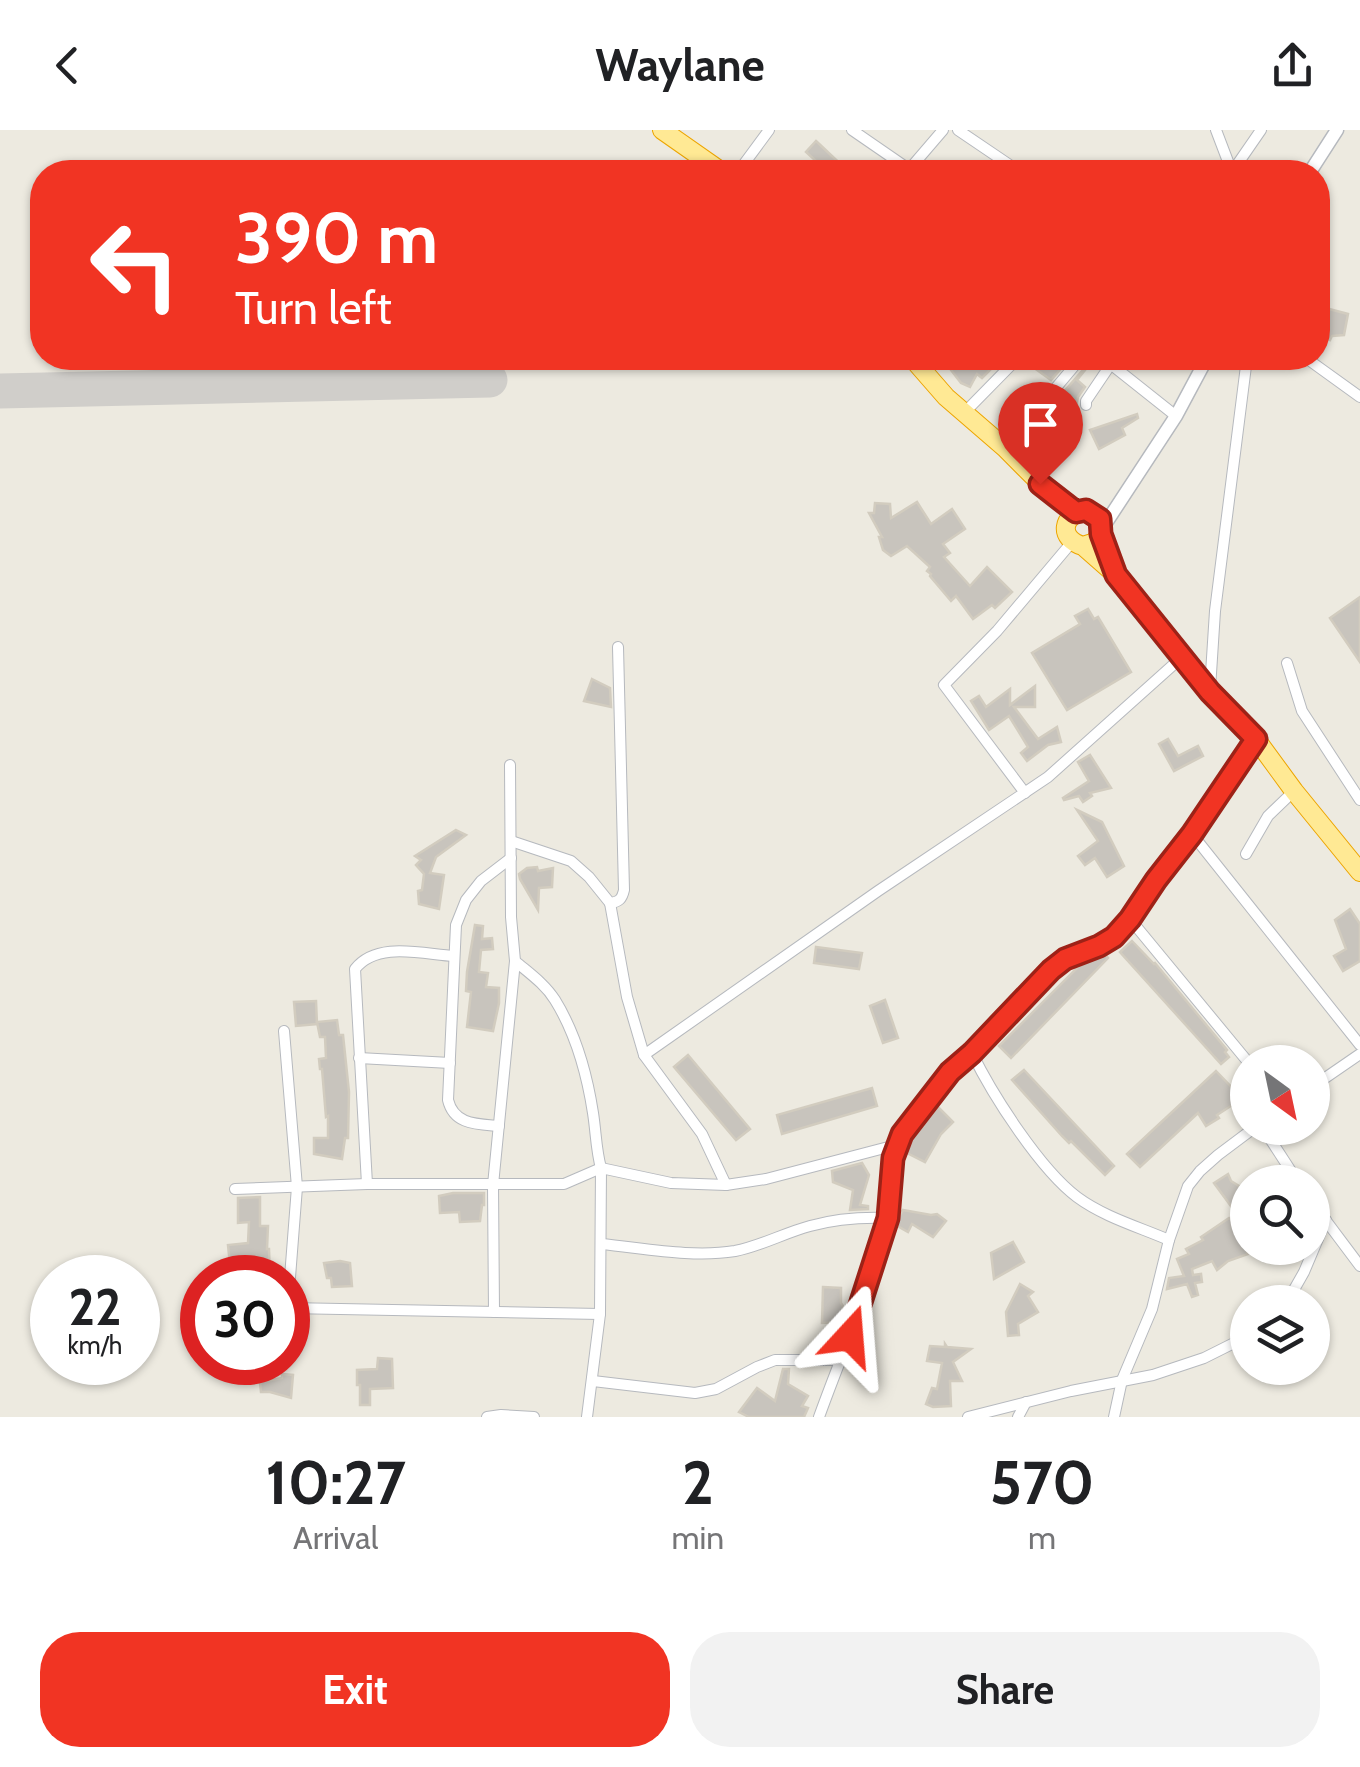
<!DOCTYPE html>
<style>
:root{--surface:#fff;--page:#f2f2f2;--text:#202124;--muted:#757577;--accent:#f13423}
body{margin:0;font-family:Cabin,sans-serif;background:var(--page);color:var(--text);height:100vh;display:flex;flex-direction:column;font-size:38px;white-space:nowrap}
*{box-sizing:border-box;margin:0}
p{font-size:32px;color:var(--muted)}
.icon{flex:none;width:55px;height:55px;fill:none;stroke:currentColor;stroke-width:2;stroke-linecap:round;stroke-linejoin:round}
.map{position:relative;height:1287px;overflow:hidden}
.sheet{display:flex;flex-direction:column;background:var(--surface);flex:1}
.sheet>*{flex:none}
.hud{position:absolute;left:30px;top:30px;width:1300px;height:210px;border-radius:40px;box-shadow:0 2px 8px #0004;background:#f13423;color:#fff;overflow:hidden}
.needle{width:65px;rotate:147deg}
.tools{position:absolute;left:1230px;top:915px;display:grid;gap:20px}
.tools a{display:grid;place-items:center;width:100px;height:100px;border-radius:50%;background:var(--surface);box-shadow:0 2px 8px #0004;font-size:50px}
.speed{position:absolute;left:30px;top:1125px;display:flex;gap:20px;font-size:50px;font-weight:700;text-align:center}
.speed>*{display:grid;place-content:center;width:130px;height:130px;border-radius:50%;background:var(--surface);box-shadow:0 2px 8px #0004;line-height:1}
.speed small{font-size:25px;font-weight:400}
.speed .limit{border:15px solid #d22;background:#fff;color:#111}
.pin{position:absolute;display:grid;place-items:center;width:85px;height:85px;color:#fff;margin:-102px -42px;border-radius:50% 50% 50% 0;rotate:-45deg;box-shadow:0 0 10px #0007}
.pin .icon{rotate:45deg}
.me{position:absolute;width:110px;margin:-55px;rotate:19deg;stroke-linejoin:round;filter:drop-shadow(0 0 8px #0008)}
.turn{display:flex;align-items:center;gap:35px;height:210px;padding:0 40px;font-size:45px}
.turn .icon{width:130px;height:130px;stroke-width:2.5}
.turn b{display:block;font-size:70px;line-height:85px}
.eta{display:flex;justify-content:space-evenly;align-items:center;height:170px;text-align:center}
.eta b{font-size:60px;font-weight:700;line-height:70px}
.button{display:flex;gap:20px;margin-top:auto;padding:20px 40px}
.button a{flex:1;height:115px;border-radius:40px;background:var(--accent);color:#fff;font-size:40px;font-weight:700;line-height:115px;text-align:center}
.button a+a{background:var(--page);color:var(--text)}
header{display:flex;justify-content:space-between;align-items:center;height:130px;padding:0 40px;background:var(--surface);font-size:45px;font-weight:700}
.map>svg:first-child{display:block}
</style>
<header><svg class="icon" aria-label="back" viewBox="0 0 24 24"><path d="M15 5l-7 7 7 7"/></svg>Waylane<svg class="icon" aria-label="share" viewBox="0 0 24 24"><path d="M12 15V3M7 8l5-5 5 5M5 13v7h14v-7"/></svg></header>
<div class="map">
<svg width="1360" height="1287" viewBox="0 0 1360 1287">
<rect width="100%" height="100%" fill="#edeae0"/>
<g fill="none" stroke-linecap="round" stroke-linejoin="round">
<polyline stroke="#d0ceca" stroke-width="35" points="0,261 490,250"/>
</g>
<g fill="#c8c4bd" stroke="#d2ccbf" stroke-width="2.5">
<polygon points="816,11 849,42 828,42 806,22"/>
<polygon points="1318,176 1348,184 1344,205 1332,206 1330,210 1318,204 1322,188 1318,183"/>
<polygon points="966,228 1002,228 982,248 977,244 970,257 961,253 951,240"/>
<polygon points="1027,228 1055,228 1065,234 1051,250 1026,232"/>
<polygon points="1090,228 1094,229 1077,250 1085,257 1078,267 1071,302 1054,312 1042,309 1049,286 1056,293 1062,264 1088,234"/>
<polygon points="1137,284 1138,288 1122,298 1125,305 1099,319 1090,300"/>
<polygon points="917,372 931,394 952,379 965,399 943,414 950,423 944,427 970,456 987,437 1012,462 995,478 992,475 973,489 956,466 951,471 930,446 931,444 927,441 930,437 907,416 891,426 883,420 879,407 882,407 869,383 874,383 875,373 890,374 891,388"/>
<polygon points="1360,467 1360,532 1330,488"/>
<polygon points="1088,479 1094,489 1098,487 1131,542 1067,580 1032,523 1080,494 1075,486"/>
<polygon points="592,549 610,558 611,577 584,571"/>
<polygon points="1035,556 1035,577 1014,577 1038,609 1057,597 1061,612 1048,615 1027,631 1021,623 1028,617 1009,586 989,600 971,571 979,566 986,577 1010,559 1010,575"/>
<polygon points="1168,609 1178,626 1198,616 1203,626 1174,641 1159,614"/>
<polygon points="1090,625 1111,658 1090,663 1092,666 1083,672 1079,666 1064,670 1063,668 1089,651 1078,632"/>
<polygon points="1077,680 1102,692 1124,736 1107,747 1095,728 1085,735 1078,726 1098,711"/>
<polygon points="456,700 466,705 436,727 430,743 444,745 439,779 419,774 418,761 422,760 424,744 416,735 421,730 415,726"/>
<polygon points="537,737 538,741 553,738 552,757 539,758 538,780 520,749 519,744 527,738"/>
<polygon points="1350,779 1360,794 1360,831 1343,841 1334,826 1346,819 1335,790"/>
<polygon points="475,795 483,796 482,809 492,808 493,819 481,820 479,842 488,843 486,857 499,858 499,873 493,901 467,897 471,862 466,861 467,842"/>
<polygon points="1132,811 1154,834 1155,833 1227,920 1225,922 1229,927 1221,934 1120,822"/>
<polygon points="816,817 862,823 859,839 814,833"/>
<polygon points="1104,823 1108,828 1011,928 999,916 1082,833"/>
<polygon points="885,870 898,908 883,913 870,876"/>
<polygon points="316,871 317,894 296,896 294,872"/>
<polygon points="337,890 339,905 343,905 349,962 348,1008 345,1008 342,1029 314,1024 314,1008 328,1008 328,986 326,987 322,939 320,939 319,929 326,928 325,907 320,907 317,892"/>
<polygon points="688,925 750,999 736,1010 674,937"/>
<polygon points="1024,940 1114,1036 1105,1045 1071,1011 1069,1013 1062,1006 1012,950"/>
<polygon points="1216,941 1240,966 1237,972 1217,985 1219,988 1206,996 1198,983 1140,1037 1127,1024"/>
<polygon points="872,958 877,976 782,1004 777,985"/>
<polygon points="936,975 953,992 941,1004 925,1032 903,1021 912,1002 923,996 920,992"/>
<polygon points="862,1033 869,1045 860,1075 868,1076 868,1079 850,1080 853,1060 833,1052 832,1041"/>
<polygon points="1228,1044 1231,1051 1247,1061 1245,1083 1236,1083 1214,1053"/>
<polygon points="453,1063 484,1063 484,1075 482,1075 480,1091 460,1092 459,1082 440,1083 439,1066"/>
<polygon points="260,1067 260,1096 268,1096 267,1119 269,1119 270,1148 258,1148 257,1133 230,1135 228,1115 248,1113 249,1092 238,1093 238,1068"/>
<polygon points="903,1080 931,1085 937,1084 946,1091 933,1107 912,1094 908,1102 894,1094"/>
<polygon points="1229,1088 1244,1099 1241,1104 1248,1124 1228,1131 1217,1140 1212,1131 1192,1139 1193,1145 1201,1144 1202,1152 1195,1153 1198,1165 1192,1167 1187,1154 1167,1159 1169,1148 1184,1146 1177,1129 1189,1124 1186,1119 1203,1110 1201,1107"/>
<polygon points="1013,1112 1024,1132 994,1149 991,1123"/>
<polygon points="340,1131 350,1133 352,1156 332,1157 331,1148 327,1148 324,1133"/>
<polygon points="1020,1154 1033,1162 1028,1166 1038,1182 1018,1194 1019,1205 1008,1206 1006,1182"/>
<polygon points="823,1157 841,1158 841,1173 848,1185 846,1192 822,1193"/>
<polygon points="945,1214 947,1217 971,1219 953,1232 962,1251 950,1251 951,1276 933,1277 926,1274 932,1258 937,1259 942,1233 927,1231 930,1216 945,1217"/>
<polygon points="378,1228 392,1229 393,1258 370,1259 370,1275 360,1275 360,1255 357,1255 357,1240 377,1239"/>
<polygon points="783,1239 789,1239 788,1254 808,1266 802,1276 808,1278 804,1287 749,1287 739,1282 757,1258 775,1271"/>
<polygon points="282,1244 293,1245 291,1268 270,1262 261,1262 260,1252 282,1248"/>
</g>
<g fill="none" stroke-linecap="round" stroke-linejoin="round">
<defs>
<g id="minor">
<polyline points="852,0 913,42"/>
<polyline points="958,0 1020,42"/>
<polyline points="1216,0 1232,42"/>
<polyline points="738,42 769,0"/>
<polyline points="907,42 943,0"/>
<polyline points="1232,42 1261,0"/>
<polyline points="1103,228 1176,286"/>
<polyline points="1306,228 1360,267"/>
<polyline points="1086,275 1086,271 1115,228"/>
<polyline points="964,283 1018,228"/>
<polyline points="1005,318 1081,228"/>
<polyline points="1287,533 1302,581 1360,670"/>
<polyline points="1210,559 1215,481 1247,228"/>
<path d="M510,635l1,152 4,44c14,12 30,23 40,39 21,34 32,74 38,113 3,19 3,37 8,55l-1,146 -13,103"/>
<polyline points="1025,663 944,555 997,501 1072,412"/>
<polyline points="1192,704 1360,915"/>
<path d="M511,711l60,20 18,16 21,26c9,-1 12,-4 14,-13l-6,-243"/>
<polyline points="1246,724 1268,686 1294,661"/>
<polyline points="610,773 627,867 644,925 702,1004 726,1055"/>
<polyline points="1130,789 1248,932"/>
<polyline points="284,901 297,1057 288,1173"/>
<path d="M972,923c21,43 68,116 105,144 27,20 62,30 92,43"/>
<polyline points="644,925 878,761 1048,647 1182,527"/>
<polyline points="359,928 450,933"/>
<polyline points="1312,957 1360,924"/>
<path d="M499,996c-22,-2 -45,-1 -51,-26l8,-175 10,-25 15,-19 30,-23"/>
<polyline points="1263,998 1298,1052"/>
<path d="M367,1054l-12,-215c22,-28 67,-15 99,-13"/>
<polyline points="235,1059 367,1054 564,1054 601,1038 671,1053 726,1055 766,1049 896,1015"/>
<polyline points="1312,1072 1360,1136"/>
<path d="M601,1114c43,4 91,14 134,7 26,-5 49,-18 75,-25 25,-7 51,-9 78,-8"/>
<polyline points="1287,1172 1304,1142 1326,1090"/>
<polyline points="288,1178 600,1184"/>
<polyline points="494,1182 493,1055 515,831"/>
<polyline points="593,1251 695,1263 716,1259 757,1237 775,1230 841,1230"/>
<polyline points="487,1287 501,1285 534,1287"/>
<path d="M819,1287c23,-64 52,-128 67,-195 7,-26 1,-58 12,-82 16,-32 49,-63 74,-87 28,-26 52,-57 79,-83l14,-11 34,-13 15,-9 16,-18 26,-38 36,-47 64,-95"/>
<polyline points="968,1287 1071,1261 1153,1245 1204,1228 1248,1206"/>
<polyline points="1018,1287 1026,1272"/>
<polyline points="1114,1287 1122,1250 1152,1179 1169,1110 1188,1056 1200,1041 1218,1025 1254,998"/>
</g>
<g id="tertiary">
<polyline points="1310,42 1337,0"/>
<polyline points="1102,399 1176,286 1207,228"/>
</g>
<g id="trunk">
<polyline points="662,0 722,42"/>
<polyline points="912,228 946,267 1005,318 1041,354 1076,382"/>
<path d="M1083,416l12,-4 7,-13 -3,-10 -12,-9c-26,4 -29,29 -4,36l33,29 94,117 46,47 38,52 66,81"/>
</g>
</defs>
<use href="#minor" stroke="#b6b9be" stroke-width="12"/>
<use href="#tertiary" stroke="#b6b9be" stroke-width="15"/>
<use href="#trunk" stroke="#eda500" stroke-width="20"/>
<use href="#minor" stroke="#fff" stroke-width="10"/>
<use href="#tertiary" stroke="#fff" stroke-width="12"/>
<use href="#trunk" stroke="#ffe994" stroke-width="18"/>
</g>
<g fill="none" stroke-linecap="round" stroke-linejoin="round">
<defs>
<polyline id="route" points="850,1206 888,1088 893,1028 902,1004 950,942 972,923 1051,840 1065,829 1099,816 1114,807 1130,789 1156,750 1192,704 1256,609 1210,562 1116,445 1101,404 1100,389 1086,380 1076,382 1040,354"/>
</defs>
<use href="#route" stroke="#9d2217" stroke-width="25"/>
<use href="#route" stroke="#f13423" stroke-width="18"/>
</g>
</svg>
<div class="tools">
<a><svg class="needle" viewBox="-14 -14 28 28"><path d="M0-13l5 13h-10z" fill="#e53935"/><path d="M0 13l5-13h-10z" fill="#757577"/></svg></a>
<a><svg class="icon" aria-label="search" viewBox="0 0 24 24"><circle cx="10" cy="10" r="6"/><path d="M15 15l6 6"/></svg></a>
<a><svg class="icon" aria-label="layers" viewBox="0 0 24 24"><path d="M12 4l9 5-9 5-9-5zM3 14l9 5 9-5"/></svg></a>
</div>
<div class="speed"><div>22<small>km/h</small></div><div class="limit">30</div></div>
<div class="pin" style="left:1040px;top:354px;background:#d93025"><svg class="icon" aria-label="arrive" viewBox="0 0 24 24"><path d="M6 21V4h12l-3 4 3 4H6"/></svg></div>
<svg class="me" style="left:850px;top:1206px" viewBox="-20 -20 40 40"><path d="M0-17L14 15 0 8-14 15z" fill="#f13423" stroke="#fff" stroke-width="4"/></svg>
<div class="hud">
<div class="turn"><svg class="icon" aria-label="left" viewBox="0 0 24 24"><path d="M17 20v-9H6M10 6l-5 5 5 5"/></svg><div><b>390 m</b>Turn left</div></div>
</div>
</div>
<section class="sheet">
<div class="eta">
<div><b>10:27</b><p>Arrival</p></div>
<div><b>2</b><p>min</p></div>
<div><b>570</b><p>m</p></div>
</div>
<div class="button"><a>Exit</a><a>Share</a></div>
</section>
